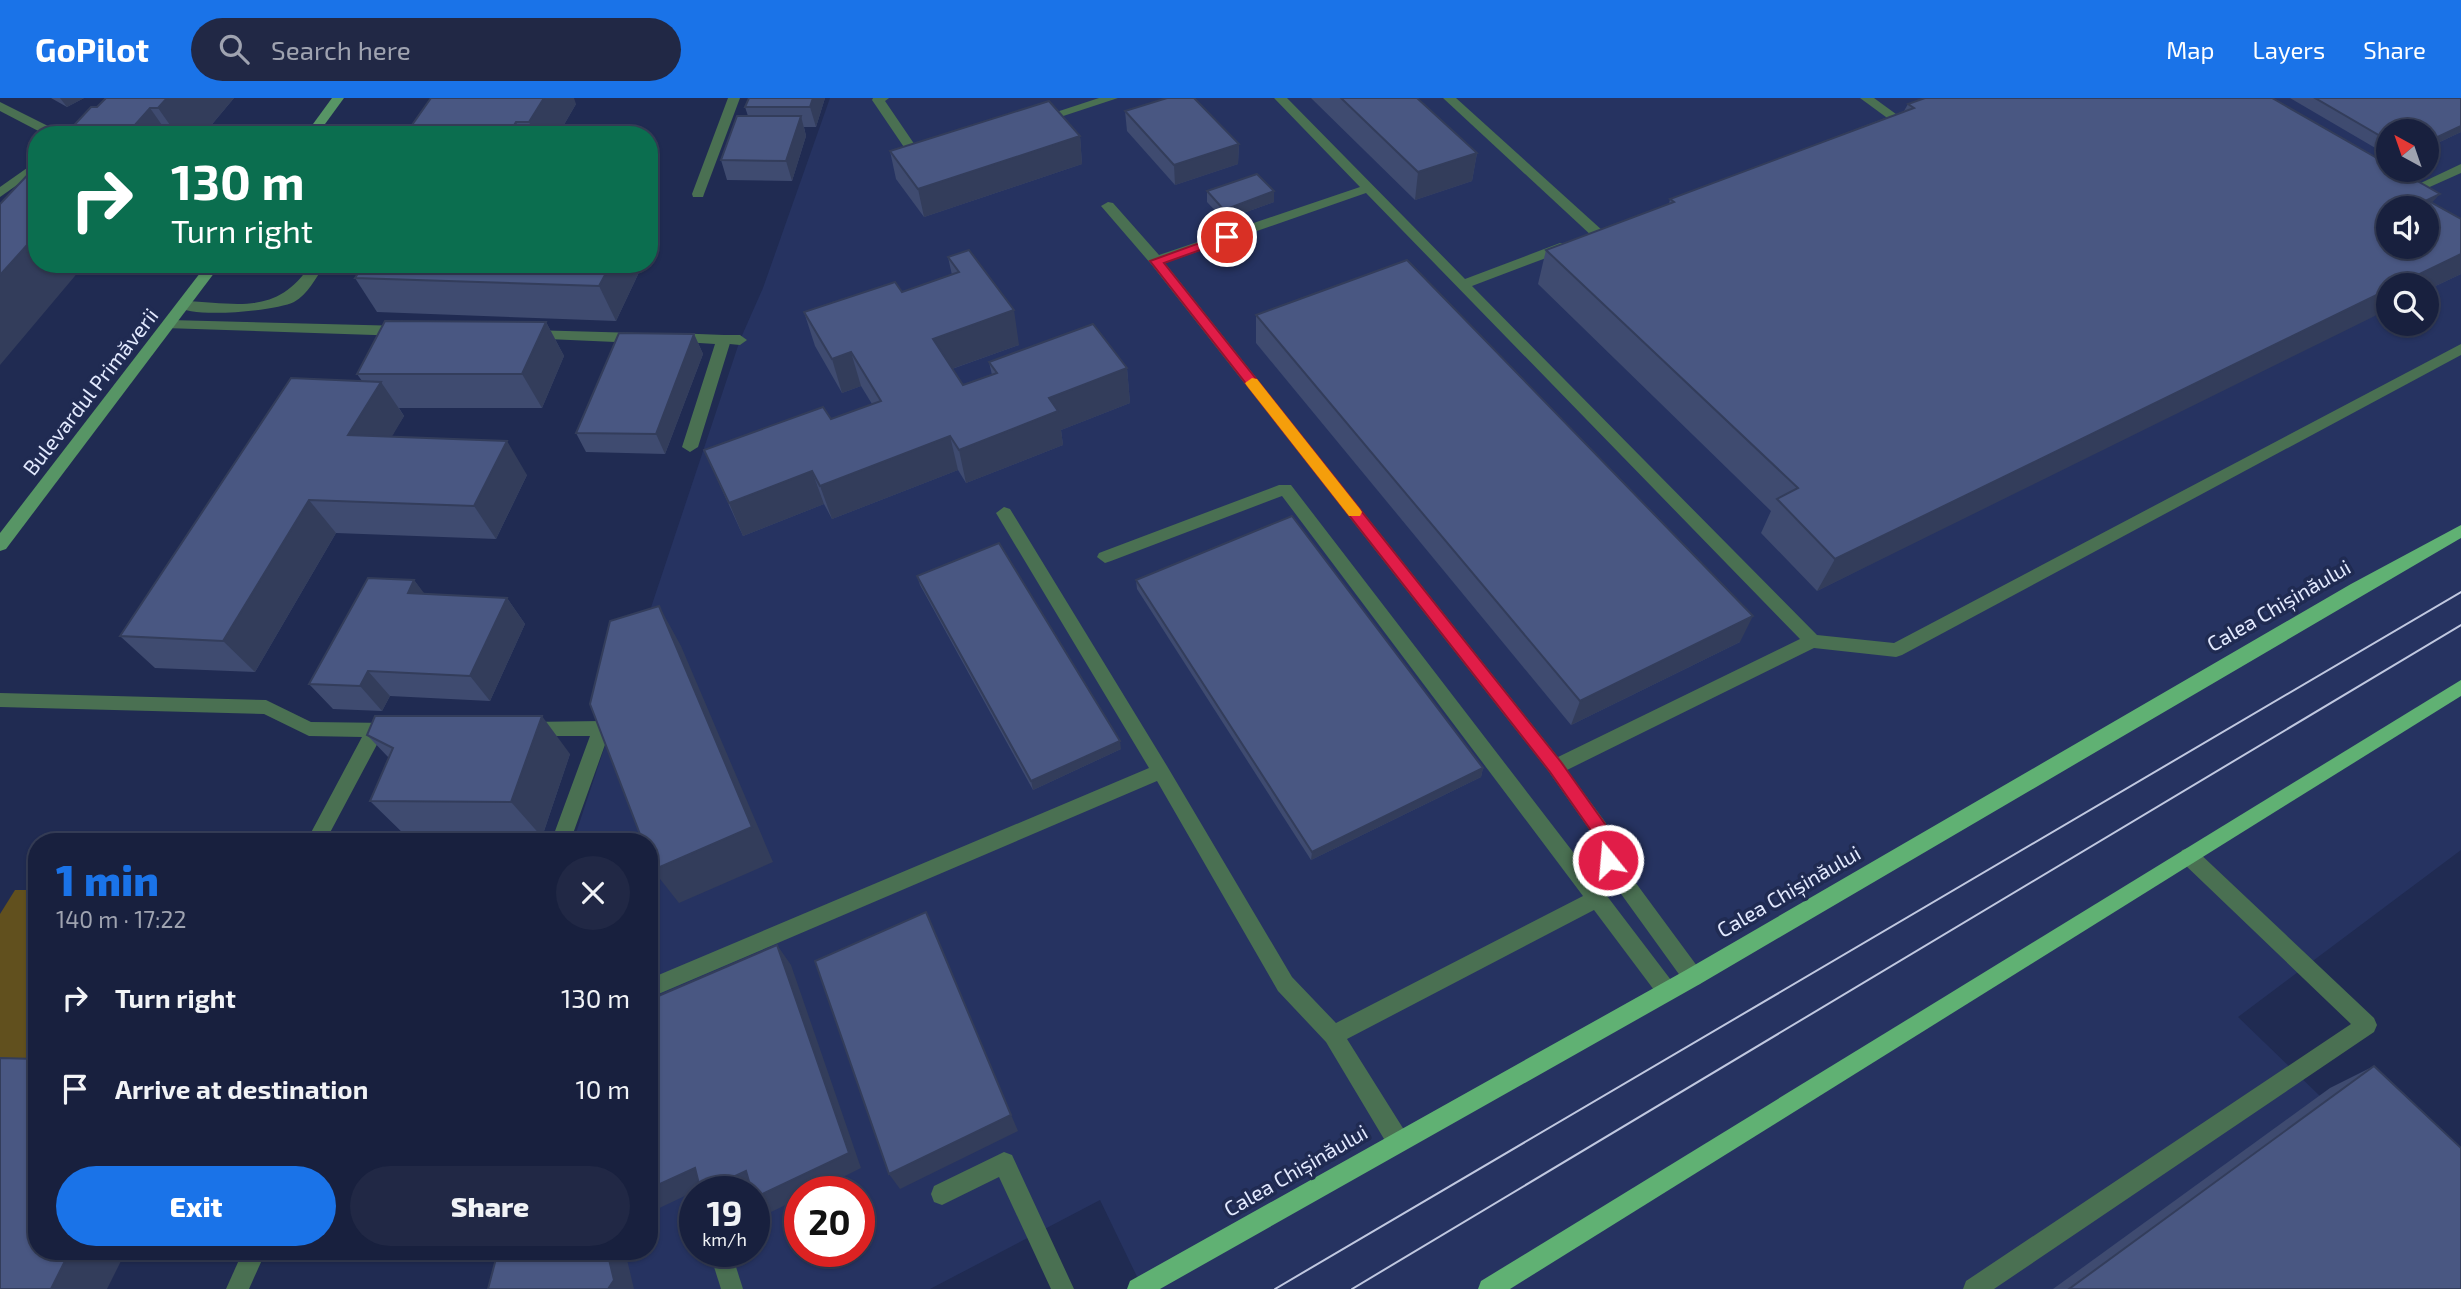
<!DOCTYPE html>
<meta charset="utf-8">
<style>
:root{--surface:#18203e;--page:#212845;--text:#f1f3f6;--muted:#9fa3b0;--line:#363e58;--accent:#1a73e8}
body{margin:0;font-family:"Exo 2",sans-serif;background:var(--page);color:var(--text);height:100vh;display:flex;flex-direction:column;font-size:26px;white-space:nowrap}
*{box-sizing:border-box;margin:0}
p{font-size:23px;color:var(--muted)}
.icon{flex:none;width:38px;height:38px;fill:none;stroke:currentColor;stroke-width:2;stroke-linecap:round;stroke-linejoin:round}
.map{position:relative;flex:1;overflow:hidden}
.panel{position:absolute;left:28px;top:735px;width:630px;height:427px;display:flex;flex-direction:column;background:var(--surface);border-radius:28px;box-shadow:0 2px 5px #0004,0 0 0 2px var(--line)}
.panel>*{flex:none}
.guide{position:absolute;left:28px;top:28px;width:630px;height:147px;border-radius:28px;box-shadow:0 2px 5px #0004,0 0 0 2px var(--line);background:#0b6e4f;color:#fff;overflow:hidden}
.needle{width:46px;rotate:320deg}
.fabs{position:absolute;left:2376px;top:21px;display:grid;gap:14px}
.fabs a{display:grid;place-items:center;width:63px;height:63px;border-radius:50%;background:var(--surface);box-shadow:0 2px 5px #0004,0 0 0 2px var(--line);font-size:35px}
.speed{position:absolute;left:679px;top:1078px;display:flex;gap:14px;font-size:35px;font-weight:700;text-align:center}
.speed>*{display:grid;place-content:center;width:91px;height:91px;border-radius:50%;background:var(--surface);box-shadow:0 2px 5px #0004,0 0 0 2px var(--line);line-height:1}
.speed small{font-size:18px;font-weight:400}
.speed .limit{border:10px solid #d22;background:#fff;color:#111}
.pin{position:absolute;display:grid;place-items:center;width:60px;height:60px;color:#fff;margin:-30px;border:4px solid #fff;border-radius:50%;box-shadow:0 2px 7px #0007}
.me{position:absolute;width:77px;margin:-38px;rotate:343deg;stroke-linejoin:round;filter:drop-shadow(0 0 5px #0008)}
.turn{display:flex;align-items:center;gap:24px;height:147px;padding:0 28px;font-size:32px}
.turn .icon{width:91px;height:91px;stroke-width:2.5}
.turn b{display:block;font-size:49px;line-height:60px}
.round{display:grid;place-items:center;flex:none;width:74px;height:74px;border-radius:37px;background:var(--page)}
.head{display:flex;align-items:center;justify-content:space-between;height:119px;padding:0 28px}
h1{font-size:42px;font-weight:800;line-height:52px;color:var(--accent)}
.primary-button{display:flex;gap:14px;margin-top:auto;padding:14px 28px}
.primary-button a{flex:1;height:80px;border-radius:42px;background:var(--accent);color:#fff;font-size:28px;font-weight:800;line-height:80px;text-align:center}
.primary-button a+a{background:var(--page);color:var(--text)}
ul{padding:0;list-style:none}
li{display:flex;align-items:center;gap:21px;height:91px;padding:0 28px}
li div{flex:1}
li b{display:block;font-size:26px}
li em{font-style:normal}
header{display:flex;align-items:center;gap:42px;box-sizing:border-box;height:98px;padding:0 35px;background:var(--accent);color:#fff}
header strong{font-size:33px}
nav{display:flex;gap:38px;margin-inline-start:auto;font-size:24px}
.search{width:490px;height:63px;background:var(--page);display:flex;align-items:center;gap:18px;box-sizing:border-box;padding:0 24px;border-radius:38px;color:var(--muted);font-size:26px}
.map>svg:first-child{display:block}
</style>
<header>
<strong>GoPilot</strong>
<div class="search"><svg class="icon" aria-label="search" viewBox="0 0 24 24"><circle cx="10" cy="10" r="6"/><path d="M15 15l6 6"/></svg>Search here</div>
<nav><a>Map</a><a>Layers</a><a>Share</a></nav>
</header>
<div class="map">
<svg width="2461" height="1191" viewBox="0 0 2461 1191">
<rect width="100%" height="100%" fill="#202b52"/>
<path fill="#263361" fill-rule="evenodd" d="M830,0h1631v752l-223,167 223,215v57h-1318l-43,-89 -170,89h-411l10,-38h120v-409h-76l167,-502 23,-52zM2389,33h38v39h-38zM2389,110h38v39h-38zM2389,187h38v39h-38zM695,1094h59v59h-59zM800,1094h59v59h-59z"/>
<polygon fill="#61501e" points="15,792 37,792 37,982 0,980 0,816"/>
<g fill="none" stroke-linecap="round" stroke-linejoin="round">
<g fill="#4a7052" fill-rule="evenodd">
<polygon points="728,0 740,0 704,96 703,99 693,99 692,96"/>
<polygon points="873,0 889,0 885,3 919,53 928,53 928,59 912,61 872,2"/>
<polygon points="1099,0 1118,0 1042,25 1032,22"/>
<path d="M1274,0h13l178,181 95,-36h10v6l-98,37 345,349 77,8 567,-299v11l-559,300 -6,2 -82,-9 -247,122 39,53 10,33 84,114 3,7 -3,7 -7,2 -7,-2 -75,-104 -4,16 67,88 3,7 -3,7 -7,3 -7,-3 -66,-88 -247,129 59,94 3,8 -3,8 -8,3 -8,-3 -64,-107 -48,-51 -121,-210 -508,217v-19l500,-211 -153,-255 8,-6 6,2 157,257 125,211 44,46 247,-127 -301,-400 -171,65 -6,2 -8,-6 2,-4 180,-68h12l302,393 5,-18 -7,-28 -42,-60 -398,-508 -50,-58 7,-4 5,1 46,52 201,-68zM1366,95l434,446 -242,118 -393,-494z"/>
<polygon points="1443,0 1456,0 1603,133 1603,139 1593,139"/>
<polygon points="1860,0 1874,0 1900,19 1890,22"/>
<polygon points="0,4 60,34 62,37 46,37 0,13"/>
<polygon points="37,63 37,73 0,99 0,89"/>
<polygon points="2461,66 2461,75 2405,100 2417,110 2402,110 2389,100"/>
<path d="M311,166h14c-9,14 -17,30 -31,38 -18,9 -104,17 -117,4l7,-5c55,2 93,15 127,-37z"/>
<polygon points="724,237 740,237 747,242 740,247 719,245 719,239"/>
<polygon points="0,595 266,602 311,624 390,625 396,627 399,632 396,637 381,639 325,744 306,744 362,639 309,638 264,616 0,609"/>
<polygon points="602,623 608,625 611,630 570,744 551,744 590,638 527,638 521,636 518,631 521,626 527,624"/>
<polygon points="2189,750 2196,752 2374,920 2377,927 2374,934 1994,1191 1963,1191 1966,1183 2351,926 2182,764 2180,758 2182,752"/>
<polygon points="1004,1054 1012,1057 1074,1191 1051,1191 999,1079 942,1107 934,1104 931,1096 934,1088"/>
<polygon points="243,1153 266,1153 249,1191 226,1191"/>
<polygon points="709,1153 731,1153 743,1191 721,1191"/>
</g>
<g fill="#4a7052" fill-rule="evenodd">
<polygon points="170,222 404,228 411,233 404,238 165,230 165,224"/>
<polygon points="530,232 638,235 645,240 638,245 525,240 523,237"/>
<polygon points="673,235 724,237 731,242 698,349 690,354 682,349 715,246 668,243 668,237"/>
</g>
<g fill="#579565" fill-rule="evenodd">
<polygon points="332,0 344,0 317,37 305,37"/>
<polygon points="207,166 221,166 6,451 0,453 0,435"/>
</g>
<g fill="#60b173" fill-rule="evenodd">
<polygon points="2461,427 2461,440 1700,886 1160,1191 1127,1191 1130,1183 1686,872 2351,486"/>
<polygon points="2461,582 2461,598 1510,1191 1478,1191 1481,1183"/>
</g>
<g stroke="#c0c8e0" stroke-width="2">
<polyline points="1275,1191 2461,494"/>
<polyline points="1352,1191 2461,527"/>
</g>
</g>
<g fill="#3f4b70">
<polygon points="51,0 84,0 67,9"/>
<polygon points="234,0 203,37 65,37 91,9"/>
<polygon points="749,0 825,0 816,29 804,29 806,38 792,83 727,82 721,62 748,18 745,9"/>
<polygon points="1311,0 1417,0 1477,55 1472,83 1415,102"/>
<polygon points="2290,0 2461,0 2461,34 2427,50 2427,33 2389,33 2389,58"/>
<polygon points="576,6 558,37 405,37"/>
<polygon points="1908,6 2432,105 2461,121 2461,176 2427,192 2427,187 1817,493 1761,435 1771,413 1538,186 1546,152 1669,106 1670,101 1904,13"/>
<polygon points="1125,13 1239,46 1238,66 1175,87 1127,33"/>
<polygon points="1080,38 1082,66 924,119 896,81 890,53"/>
<polygon points="1207,93 1274,93 1274,104 1224,122 1207,104"/>
<polygon points="948,159 1019,247 952,271 963,287 992,277 989,264 1127,270 1130,305 1061,332 1063,347 966,385 958,372 832,421 824,406 743,438 704,352 831,321 872,306 861,288 842,295 815,248 804,214 902,194 952,177"/>
<polygon points="364,166 641,166 642,168 616,223 377,214 355,180"/>
<polygon points="1256,217 1740,544 1571,627 1256,245"/>
<polygon points="546,224 564,258 542,310 399,310 404,318 391,339 527,377 496,441 336,435 255,574 155,570 120,538 362,283 357,276"/>
<polygon points="694,236 703,256 665,356 586,354 576,335"/>
<polygon points="917,478 1121,651 1033,692 920,487"/>
<polygon points="414,482 424,496 507,500 525,526 490,603 390,598 382,613 333,611 309,586"/>
<polygon points="1136,482 1483,670 1481,679 1311,762 1137,491"/>
<polygon points="367,637 570,656 542,739 407,739 370,703 389,660"/>
<polygon points="2374,968 2461,1191 2053,1191 2330,990"/>
</g>
<g fill="#333d5b">
<polygon points="60,0 84,0 67,9"/>
<polygon points="167,0 234,0 203,37 177,37 158,10"/>
<polygon points="544,0 574,0 576,6 558,37 535,37 529,24"/>
<polygon points="813,0 825,0 816,29 810,9"/>
<polygon points="150,10 169,37 126,37"/>
<polygon points="801,18 806,38 792,83 786,63"/>
<polygon points="516,24 522,37 508,37"/>
<polygon points="2461,28 2461,34 2427,50 2427,44"/>
<polygon points="1080,38 1082,66 924,119 918,91"/>
<polygon points="1239,46 1238,66 1175,87 1174,67"/>
<polygon points="1477,55 1472,83 1415,102 1418,74"/>
<polygon points="649,57 658,79 649,96"/>
<polygon points="1274,93 1274,104 1224,122 1224,112"/>
<polygon points="2440,96 2427,110 2427,102"/>
<polygon points="37,136 37,166 85,166 0,267 0,177"/>
<polygon points="2461,156 2461,176 2427,192 2427,187 2397,187"/>
<polygon points="611,166 641,166 642,168 616,223 599,188"/>
<polygon points="2389,191 2389,211 1817,493 1835,461"/>
<polygon points="1014,212 1019,247 940,275 933,241"/>
<polygon points="546,224 564,258 542,310 522,276"/>
<polygon points="694,236 703,256 665,356 656,336"/>
<polygon points="851,254 861,288 842,295 832,261"/>
<polygon points="1127,270 1130,305 1061,332 1063,347 966,385 959,352 1049,300"/>
<polygon points="381,284 404,318 373,371 348,337"/>
<polygon points="950,338 958,372 832,421 820,388"/>
<polygon points="507,343 527,377 496,441 474,408"/>
<polygon points="812,373 824,406 743,438 729,405"/>
<polygon points="309,402 336,435 255,574 223,543"/>
<polygon points="414,482 434,508 408,495"/>
<polygon points="507,500 525,526 490,603 470,578"/>
<polygon points="659,508 681,548 773,764 679,805 653,772"/>
<polygon points="1753,518 1740,544 1571,627 1580,603"/>
<polygon points="368,573 390,598 382,613 360,588"/>
<polygon points="542,618 570,656 542,739 511,704"/>
<polygon points="1120,643 1121,651 1033,692 1031,683"/>
<polygon points="1483,670 1481,679 1311,762 1312,754"/>
<polygon points="934,835 1018,1033 900,1091 889,1076"/>
<polygon points="777,847 791,867 861,1070 813,1094 800,1094 800,1100 769,1115 754,1100"/>
<polygon points="695,1070 712,1085 649,1115 649,1091"/>
<polygon points="746,1073 761,1088 749,1094 702,1094"/>
<polygon points="70,1153 126,1153 107,1191 51,1191"/>
<polygon points="607,1153 625,1153 634,1191 608,1191"/>
</g>
<g fill="#495782" stroke="#333d5b" stroke-width="2" fill-rule="evenodd">
<polygon points="106,0 167,0 158,10 150,10 126,37 65,37 91,9 97,9"/>
<polygon points="431,0 544,0 529,24 516,24 508,37 405,37"/>
<polygon points="749,0 813,0 810,9 745,9"/>
<polygon points="1167,0 1194,0 1239,46 1174,67 1125,13"/>
<polygon points="1341,0 1417,0 1477,55 1418,74"/>
<path d="M1925,0h347l117,67v5h9l42,24 -13,6 34,19v35l-64,31h-8v4l-554,270 -58,-60 21,-11 -252,-238 128,-48 -4,-3 244,-91 -6,-4zM2389,110h38v39h-38z"/>
<polygon points="2315,0 2461,0 2461,28 2427,44 2427,33 2389,33 2389,43"/>
<polygon points="1049,3 1080,38 918,91 890,53"/>
<polygon points="737,18 801,18 786,63 721,62"/>
<polygon points="37,67 37,136 0,177 0,106"/>
<polygon points="1257,76 1274,93 1224,112 1207,93"/>
<polygon points="969,152 1014,212 933,241 963,287 997,275 989,264 1093,226 1127,270 1049,300 1058,313 959,352 950,338 820,388 812,373 729,405 704,352 823,309 831,321 881,303 851,254 832,261 804,214 895,184 902,194 959,174 948,159"/>
<polygon points="1407,162 1753,518 1580,603 1256,217"/>
<polygon points="364,166 611,166 599,188 355,180"/>
<polygon points="385,223 546,224 522,276 357,276"/>
<polygon points="619,235 694,236 656,336 576,335"/>
<polygon points="291,280 381,284 348,337 507,343 474,408 309,402 223,543 120,538"/>
<polygon points="1292,418 1483,670 1312,754 1136,482"/>
<polygon points="999,445 1120,643 1031,683 917,478"/>
<polygon points="368,480 414,482 408,495 507,500 470,578 368,573 360,588 309,586"/>
<polygon points="659,508 752,729 653,772 649,761 649,744 643,744 590,606 610,523"/>
<polygon points="375,618 542,618 511,704 370,703 393,650 367,637"/>
<polygon points="926,814 1011,1017 889,1076 815,863"/>
<polygon points="777,847 849,1055 754,1100 754,1094 752,1094 746,1073 701,1094 695,1070 649,1091 649,902"/>
<polygon points="0,960 37,961 37,1153 70,1153 51,1191 0,1191"/>
<polygon points="2374,968 2461,1050 2461,1191 2069,1191"/>
<polygon points="498,1153 607,1153 614,1182 608,1191 488,1191"/>
</g>
<polygon fill="#e11d48" stroke="#92132f" stroke-width="2" points="1227,135 1233,139 1231,141 1164,165 1561,664 1605,726 1616,762 1614,767 1608,769 1602,767 1592,734 1550,674 1150,163"/>
<polygon fill="#f59e0b" points="1252,280 1257,281 1360,411 1362,414 1360,418 1349,418 1247,288 1245,285"/>
<g text-anchor="middle" stroke-width="7" stroke-linejoin="round" paint-order="stroke">
<g font-size="21" fill="#e2e9fe" stroke="#202b52">
<text transform="translate(91 294) rotate(-52)" y="7">Bulevardul Primăverii</text>
<text transform="translate(2279 508) rotate(-30)" y="7">Calea Chișinăului</text>
<text transform="translate(1789 794) rotate(-30)" y="7">Calea Chișinăului</text>
<text transform="translate(1296 1073) rotate(-30)" y="7">Calea Chișinăului</text>
</g>
</g>
</svg>
<div class="fabs">
<a><svg class="needle" viewBox="-14 -14 28 28"><path d="M0-13l5 13h-10z" fill="#e53935"/><path d="M0 13l5-13h-10z" fill="#9fa3b0"/></svg></a>
<a><svg class="icon" aria-label="sound" viewBox="0 0 24 24"><path d="M4 9h4l5-4v14l-5-4H4zM17 9q2 3 0 6"/></svg></a>
<a><svg class="icon" aria-label="search" viewBox="0 0 24 24"><circle cx="10" cy="10" r="6"/><path d="M15 15l6 6"/></svg></a>
</div>
<div class="speed"><div>19<small>km/h</small></div><div class="limit">20</div></div>
<div class="pin" style="left:1227px;top:139px;background:#d93025"><svg class="icon" aria-label="arrive" viewBox="0 0 24 24"><path d="M6 21V4h12l-3 4 3 4H6"/></svg></div>
<svg class="me" style="left:1608px;top:762px" viewBox="-20 -20 40 40"><circle r="17" fill="#e11d48" stroke="#fff" stroke-width="3"/><path d="M0-11L8 9 0 5-8 9z" fill="#fff"/></svg>
<div class="guide">
<div class="turn"><svg class="icon" aria-label="right" viewBox="0 0 24 24"><path d="M7 20v-9h11M14 6l5 5-5 5"/></svg><div><b>130 m</b>Turn right</div></div>
</div>
<section class="panel">
<div class="head"><div><h1>1 min</h1><p>140 m · 17:22</p></div><a class="round"><svg class="icon" aria-label="close" viewBox="0 0 24 24"><path d="M6 6l12 12M18 6L6 18"/></svg></a></div>
<ul>
<li><svg class="icon" aria-label="right" viewBox="0 0 24 24"><path d="M7 20v-9h11M14 6l5 5-5 5"/></svg><div><b>Turn right</b></div><em>130 m</em></li>
<li><svg class="icon" aria-label="arrive" viewBox="0 0 24 24"><path d="M6 21V4h12l-3 4 3 4H6"/></svg><div><b>Arrive at destination</b></div><em>10 m</em></li>
</ul>
<div class="primary-button"><a>Exit</a><a>Share</a></div>
</section>
</div>
